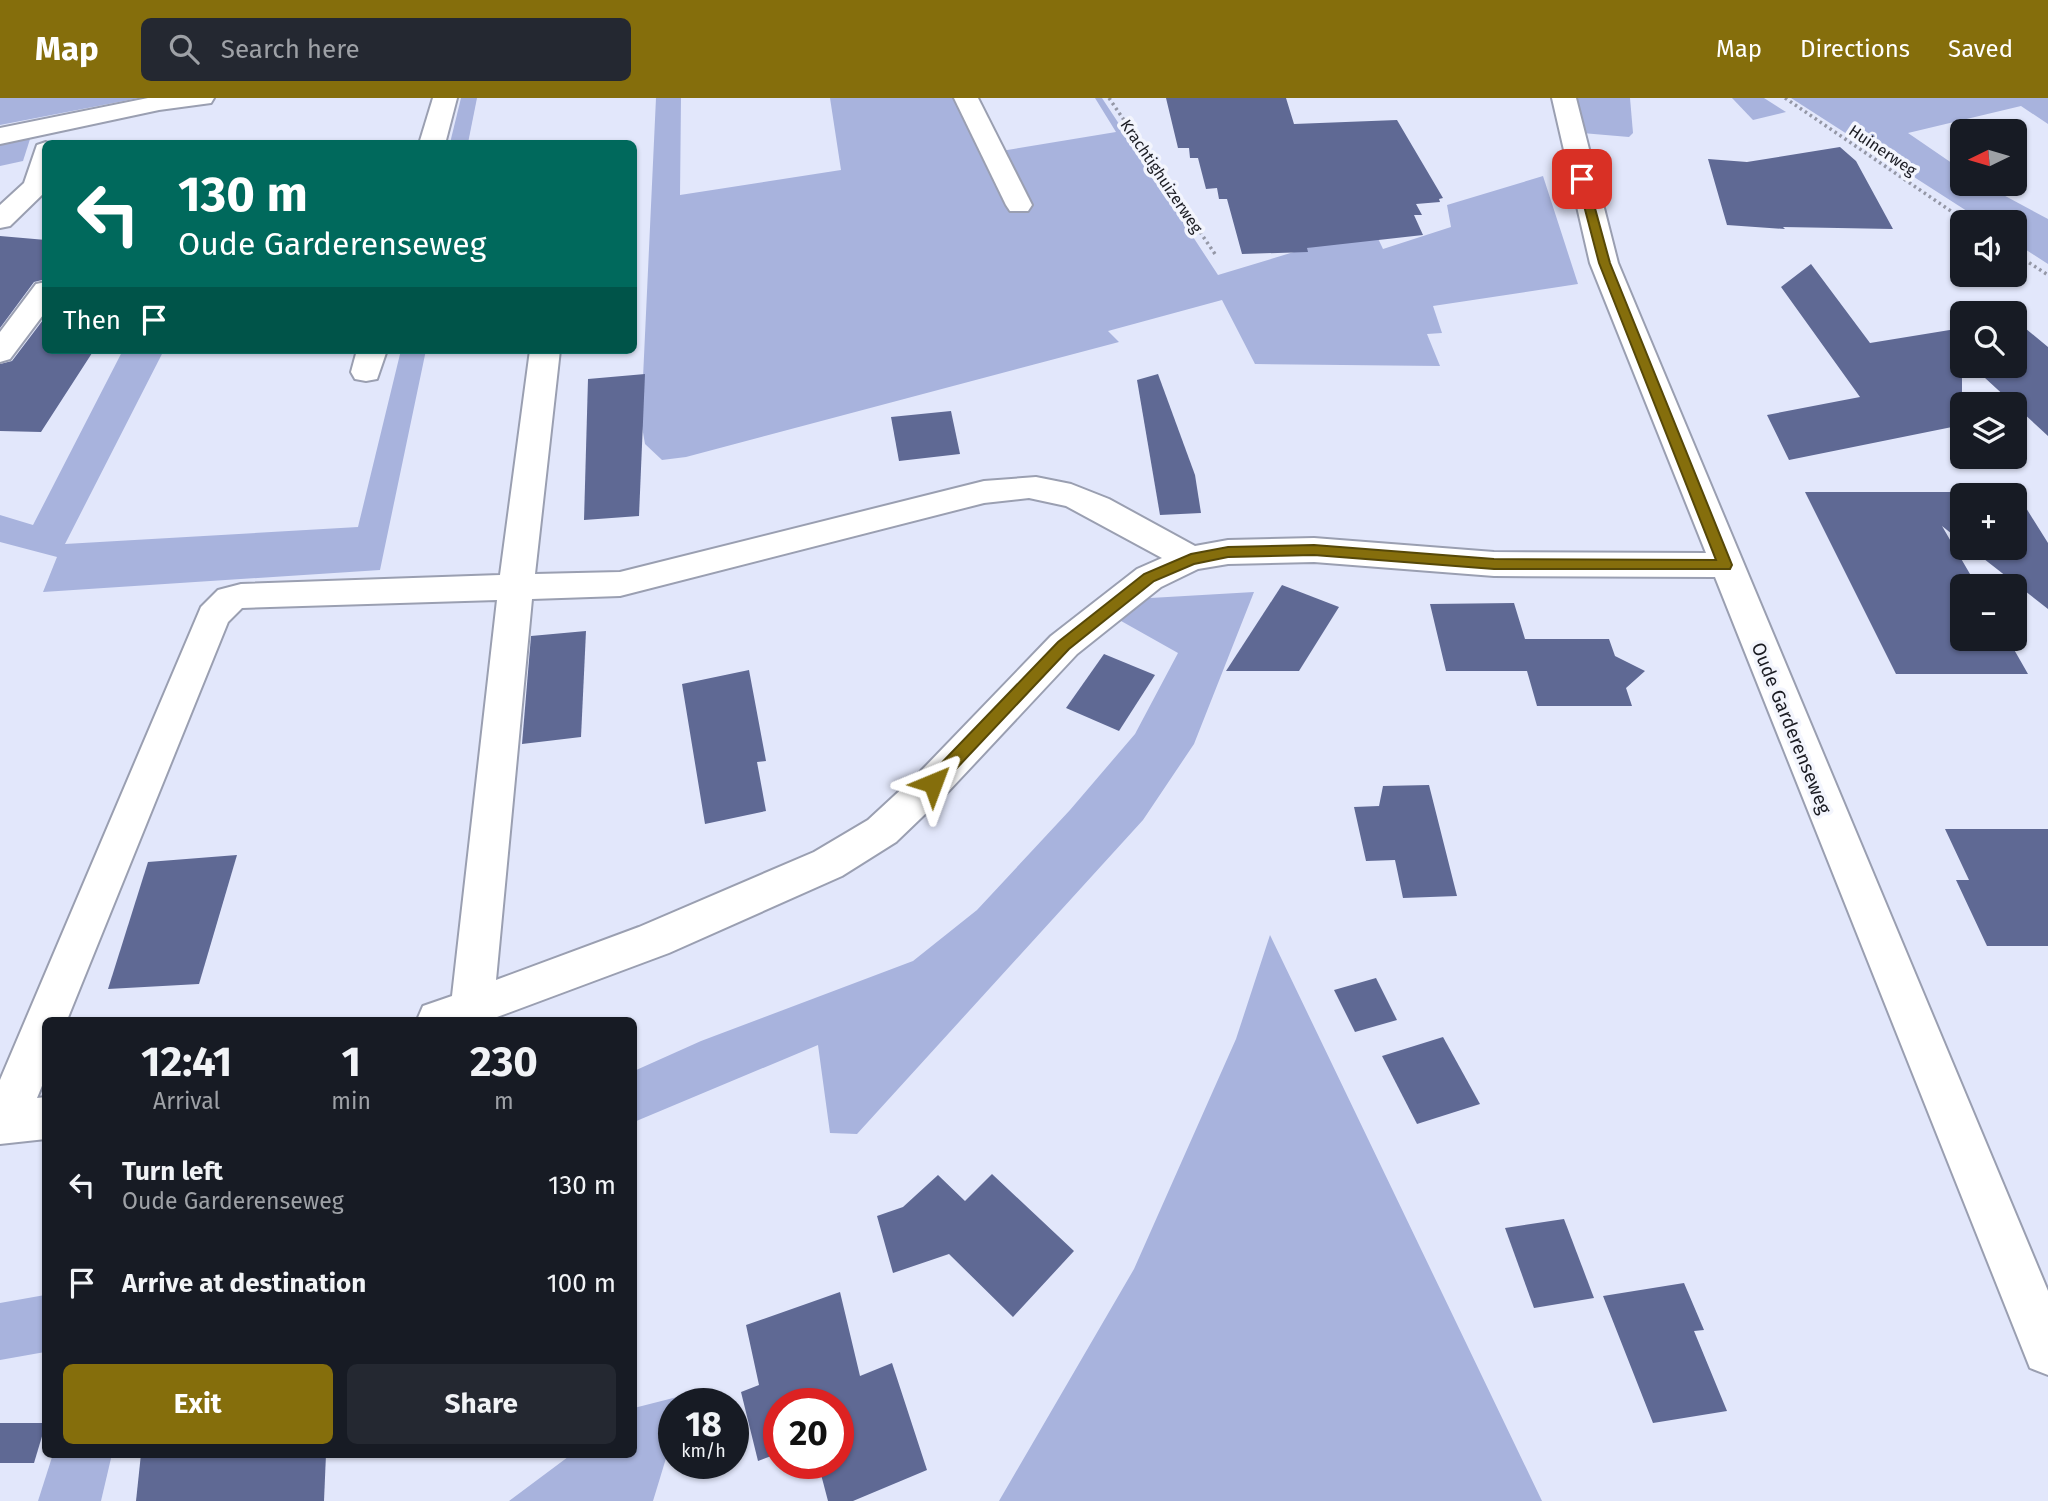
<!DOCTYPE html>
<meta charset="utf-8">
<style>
:root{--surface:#171b24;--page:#242831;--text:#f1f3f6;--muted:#9ea1a6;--accent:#856e0c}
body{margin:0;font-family:"Fira Sans",sans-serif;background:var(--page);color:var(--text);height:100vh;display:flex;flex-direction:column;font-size:26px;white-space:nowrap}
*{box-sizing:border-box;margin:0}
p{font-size:23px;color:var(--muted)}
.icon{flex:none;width:38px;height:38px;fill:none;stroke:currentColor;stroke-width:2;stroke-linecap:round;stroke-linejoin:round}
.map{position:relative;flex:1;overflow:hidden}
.details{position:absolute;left:42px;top:919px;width:595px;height:441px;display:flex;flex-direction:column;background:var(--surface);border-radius:10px;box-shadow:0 2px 5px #0004}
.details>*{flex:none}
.guide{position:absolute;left:42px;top:42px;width:595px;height:214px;border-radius:10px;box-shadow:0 2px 5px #0004;background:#00695c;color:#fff;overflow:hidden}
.needle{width:46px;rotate:265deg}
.tools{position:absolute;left:1950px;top:21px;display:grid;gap:14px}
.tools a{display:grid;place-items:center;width:77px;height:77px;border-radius:10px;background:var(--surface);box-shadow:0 2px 5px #0004;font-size:35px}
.speed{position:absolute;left:658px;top:1290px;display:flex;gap:14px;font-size:35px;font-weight:700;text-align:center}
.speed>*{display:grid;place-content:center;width:91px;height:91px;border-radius:50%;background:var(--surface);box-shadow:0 2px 5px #0004;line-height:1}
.speed small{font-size:18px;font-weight:400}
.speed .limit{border:10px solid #d22;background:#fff;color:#111}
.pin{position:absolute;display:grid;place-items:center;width:60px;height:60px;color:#fff;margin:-30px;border-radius:14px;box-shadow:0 4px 10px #0006}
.me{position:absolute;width:77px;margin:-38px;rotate:44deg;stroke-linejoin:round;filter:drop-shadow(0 0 5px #0008)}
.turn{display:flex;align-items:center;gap:24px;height:147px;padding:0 21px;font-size:32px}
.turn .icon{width:91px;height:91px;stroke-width:2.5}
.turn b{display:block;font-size:49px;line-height:60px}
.then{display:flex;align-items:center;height:66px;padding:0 21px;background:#0003;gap:14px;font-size:26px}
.eta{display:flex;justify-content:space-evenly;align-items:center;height:119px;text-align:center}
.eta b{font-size:42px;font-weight:700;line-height:49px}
.primary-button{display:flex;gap:14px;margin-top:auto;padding:14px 21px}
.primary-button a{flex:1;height:80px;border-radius:10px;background:var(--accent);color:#fff;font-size:28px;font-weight:700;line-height:80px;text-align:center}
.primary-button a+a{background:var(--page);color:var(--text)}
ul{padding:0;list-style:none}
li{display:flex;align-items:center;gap:21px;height:98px;padding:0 21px}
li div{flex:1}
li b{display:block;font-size:26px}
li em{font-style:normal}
header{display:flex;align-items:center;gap:42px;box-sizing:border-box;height:98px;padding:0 35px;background:var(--accent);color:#fff}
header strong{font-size:33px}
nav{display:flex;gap:38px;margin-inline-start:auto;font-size:24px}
.search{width:490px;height:63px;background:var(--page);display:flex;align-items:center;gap:18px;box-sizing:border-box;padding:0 24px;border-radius:10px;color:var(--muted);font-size:26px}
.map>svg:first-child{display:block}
</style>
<header>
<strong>Map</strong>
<div class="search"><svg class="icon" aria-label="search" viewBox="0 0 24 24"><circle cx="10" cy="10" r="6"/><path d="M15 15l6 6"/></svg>Search here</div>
<nav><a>Map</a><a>Directions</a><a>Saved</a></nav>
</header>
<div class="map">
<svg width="2048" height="1403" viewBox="0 0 2048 1403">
<rect width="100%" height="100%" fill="#e2e7fb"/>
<g fill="#a8b3dd">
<polygon points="0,0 139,0 0,27"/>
<polygon points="461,0 477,0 468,45 450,45"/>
<polygon points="656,0 681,0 680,97 841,72 830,0 956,0 983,56 1116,34 1095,0 1102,0 1218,177 1373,130 1383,151 1451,129 1447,107 1543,78 1578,186 1433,208 1442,235 1427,236 1440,268 1255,266 1222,202 1108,233 1119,244 686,359 662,362 645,346 641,323"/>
<polygon points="1576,0 1630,0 1633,35 1629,39 1582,35"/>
<polygon points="1732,0 1764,0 1786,14 1753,22"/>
<polygon points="1791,0 2048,0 2048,26 2021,8 1908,35 1962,72 1962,86 1983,86 2048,121 2048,166 2014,144 2014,124 1984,124"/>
<polygon points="31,38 23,63 0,68 0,44"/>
<polygon points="123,252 164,252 65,446 358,429 401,252 426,252 380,472 43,494 57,459 0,444 0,417 33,427"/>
<polygon points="1254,494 1194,646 1143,722 857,1036 830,1035 818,947 634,1024 634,973 701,943 913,863 977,812 1070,712 1135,636 1178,555 1114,519 1133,501"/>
<polygon points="1270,837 1542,1403 999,1403 1134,1171 1236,941"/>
<polygon points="45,1197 45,1254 0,1262 0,1205"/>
<polygon points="685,1297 682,1305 674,1306 674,1334 653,1403 509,1403 572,1356 634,1356 634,1310"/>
<polygon points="53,1356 112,1356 101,1403 38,1403"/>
</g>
<g fill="#5f6994">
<polygon points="1166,0 1286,0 1294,26 1397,22 1443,100 1439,101 1440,104 1416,106 1422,117 1414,117 1423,137 1307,150 1308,154 1242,156 1227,101 1219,101 1217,90 1206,91 1198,60 1190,60 1189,50 1178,50"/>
<polygon points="1840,49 1856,63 1893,131 1783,129 1785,131 1727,127 1708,61 1747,64"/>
<polygon points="0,138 46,142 46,181 34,184 0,230"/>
<polygon points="1811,166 1870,245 1962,230 1962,327 1789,362 1767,317 1860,299 1781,189"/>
<polygon points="46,218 46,252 94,252 41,334 0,333 0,266 12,263"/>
<polygon points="2014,221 2048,249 2048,338 1972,268 2014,268"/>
<polygon points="645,276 639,418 584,422 588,281"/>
<polygon points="1158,276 1195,377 1201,415 1160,417 1137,282"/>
<polygon points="951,313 960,356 899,363 891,319"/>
<polygon points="1805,394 2016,394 2048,445 2048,511 1970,450 2014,450 2014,397 1962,397 1962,444 1942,428 1977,488 1962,488 1962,541 2008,541 2028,576 1896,576"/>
<polygon points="1282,487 1339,509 1299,573 1226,573"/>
<polygon points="1514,505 1525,541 1609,541 1615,558 1645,573 1626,590 1632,608 1537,608 1527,573 1446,573 1430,506"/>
<polygon points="586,533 581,639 522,646 531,538"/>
<polygon points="1104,556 1155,577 1119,633 1066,610"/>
<polygon points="749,572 766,663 757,664 766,713 705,726 682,586"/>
<polygon points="1429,687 1457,798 1403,800 1395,762 1366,763 1354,709 1379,708 1383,688"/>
<polygon points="1945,731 2048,731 2048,848 1987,848 1956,782 1969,782"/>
<polygon points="237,757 199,886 108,891 148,764"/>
<polygon points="1376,880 1397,922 1355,934 1334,892"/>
<polygon points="1443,939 1480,1006 1417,1026 1382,958"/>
<polygon points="992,1076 1074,1153 1013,1219 949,1156 893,1175 877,1118 903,1109 938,1077 965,1103"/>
<polygon points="1564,1121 1594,1200 1534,1210 1505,1130"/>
<polygon points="1684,1185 1704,1232 1694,1233 1727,1313 1653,1325 1603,1198"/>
<polygon points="840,1194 860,1278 892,1265 927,1372 853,1403 828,1403 818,1365 838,1365 838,1306 779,1306 779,1355 758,1363 741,1294 759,1287 746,1227"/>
<polygon points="0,1325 46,1325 34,1365 0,1365"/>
<polygon points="141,1356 326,1356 324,1403 136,1403"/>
</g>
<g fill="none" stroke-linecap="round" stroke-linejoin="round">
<defs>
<g id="minor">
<polygon points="148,0 214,0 211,5 159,12 0,46 0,30"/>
<polygon points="433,0 457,0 445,46 419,46"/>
<polygon points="954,0 978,0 1032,107 1028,113 1010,113 1006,107"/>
<path d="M1552,0h24l42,165 430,1028v84l-18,-7 -315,-791 -221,-1 -180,-14 -86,2 -30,5 -37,18 -84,67 -131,140 -50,48 -54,34 -173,77 -180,67h-72l6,-14 29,-10 45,-396 -255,8 -14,14 -161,398h-21v56l-9,22 9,-1v42l-46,5v-64l201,-473 17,-17 23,-6 259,-9 30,-225h30l-25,224 85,-2 364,-91 52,-4 35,7 38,15 86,47 33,-6 86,-2 180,14 212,1 -116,-290zM1029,400l37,8 96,52 -25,11 -86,67 -131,136 -52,48 -54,32 -175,75 -143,53 36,-381 88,-3 364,-93z"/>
<polygon points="46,44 51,46 46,46 46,93 10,128 0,130 0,107 24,85 37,47"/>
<polygon points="46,184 46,213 10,261 0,264 0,234 36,186"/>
<polygon points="357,252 387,252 377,281 366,283 355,281 351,274"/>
</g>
</defs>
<use href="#minor" stroke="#9a9fb1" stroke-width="4"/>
<g stroke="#9497a6" stroke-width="3.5" stroke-dasharray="2.5 3.5" stroke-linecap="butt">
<polyline points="1109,0 1215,156"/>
<polyline points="1785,0 1967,124"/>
<polyline points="2014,155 2048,177"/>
</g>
<use href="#minor" fill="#fff" fill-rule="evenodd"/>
</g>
<polygon fill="#856e0c" stroke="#564808" stroke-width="2" points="1582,77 1587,81 1610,165 1732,467 1730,471 1494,471 1314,457 1228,459 1194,466 1154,483 1069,551 939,689 927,689 927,680 1058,544 1144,476 1191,456 1228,449 1314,447 1494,461 1716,462 1599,165 1577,81"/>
<g text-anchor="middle" stroke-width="7" stroke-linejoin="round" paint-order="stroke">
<g font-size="16" fill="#1b1c23" stroke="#f3f5fd">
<text transform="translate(1883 52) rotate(34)" y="6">Huinerweg</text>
<text transform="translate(1162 78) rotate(56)" y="6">Krachtighuizerweg</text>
</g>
<g font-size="19" fill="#1b1c23" stroke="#f3f5fd">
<text transform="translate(1792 630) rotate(68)" y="7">Oude Garderenseweg</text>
</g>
</g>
</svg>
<div class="tools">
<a><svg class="needle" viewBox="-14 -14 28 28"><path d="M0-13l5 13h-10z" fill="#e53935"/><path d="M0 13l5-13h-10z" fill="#9ea1a6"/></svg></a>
<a><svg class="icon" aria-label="sound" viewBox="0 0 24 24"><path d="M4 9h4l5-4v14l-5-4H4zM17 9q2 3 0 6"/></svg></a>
<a><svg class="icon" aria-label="search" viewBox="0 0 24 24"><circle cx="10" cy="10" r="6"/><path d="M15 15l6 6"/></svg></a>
<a><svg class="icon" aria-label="layers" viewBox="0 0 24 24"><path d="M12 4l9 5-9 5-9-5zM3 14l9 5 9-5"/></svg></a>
<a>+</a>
<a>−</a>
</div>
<div class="speed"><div>18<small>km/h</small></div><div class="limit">20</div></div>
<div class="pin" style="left:1582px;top:81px;background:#d93025"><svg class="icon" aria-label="arrive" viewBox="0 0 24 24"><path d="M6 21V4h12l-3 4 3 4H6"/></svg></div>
<svg class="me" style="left:933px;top:685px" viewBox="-20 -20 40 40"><path d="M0-17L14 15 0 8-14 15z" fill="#856e0c" stroke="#fff" stroke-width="4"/></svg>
<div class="guide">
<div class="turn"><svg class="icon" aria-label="left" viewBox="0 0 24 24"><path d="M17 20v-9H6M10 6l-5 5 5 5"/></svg><div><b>130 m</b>Oude Garderenseweg</div></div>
<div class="then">Then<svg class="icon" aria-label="arrive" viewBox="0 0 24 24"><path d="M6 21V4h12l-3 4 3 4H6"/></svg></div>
</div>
<section class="details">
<div class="eta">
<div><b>12:41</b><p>Arrival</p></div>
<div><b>1</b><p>min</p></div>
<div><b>230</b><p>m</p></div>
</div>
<ul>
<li><svg class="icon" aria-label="left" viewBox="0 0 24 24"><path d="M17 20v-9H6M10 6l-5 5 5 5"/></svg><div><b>Turn left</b><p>Oude Garderenseweg</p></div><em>130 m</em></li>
<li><svg class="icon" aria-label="arrive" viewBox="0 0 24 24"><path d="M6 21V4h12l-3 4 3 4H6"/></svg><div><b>Arrive at destination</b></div><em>100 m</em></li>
</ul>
<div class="primary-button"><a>Exit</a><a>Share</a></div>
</section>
</div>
